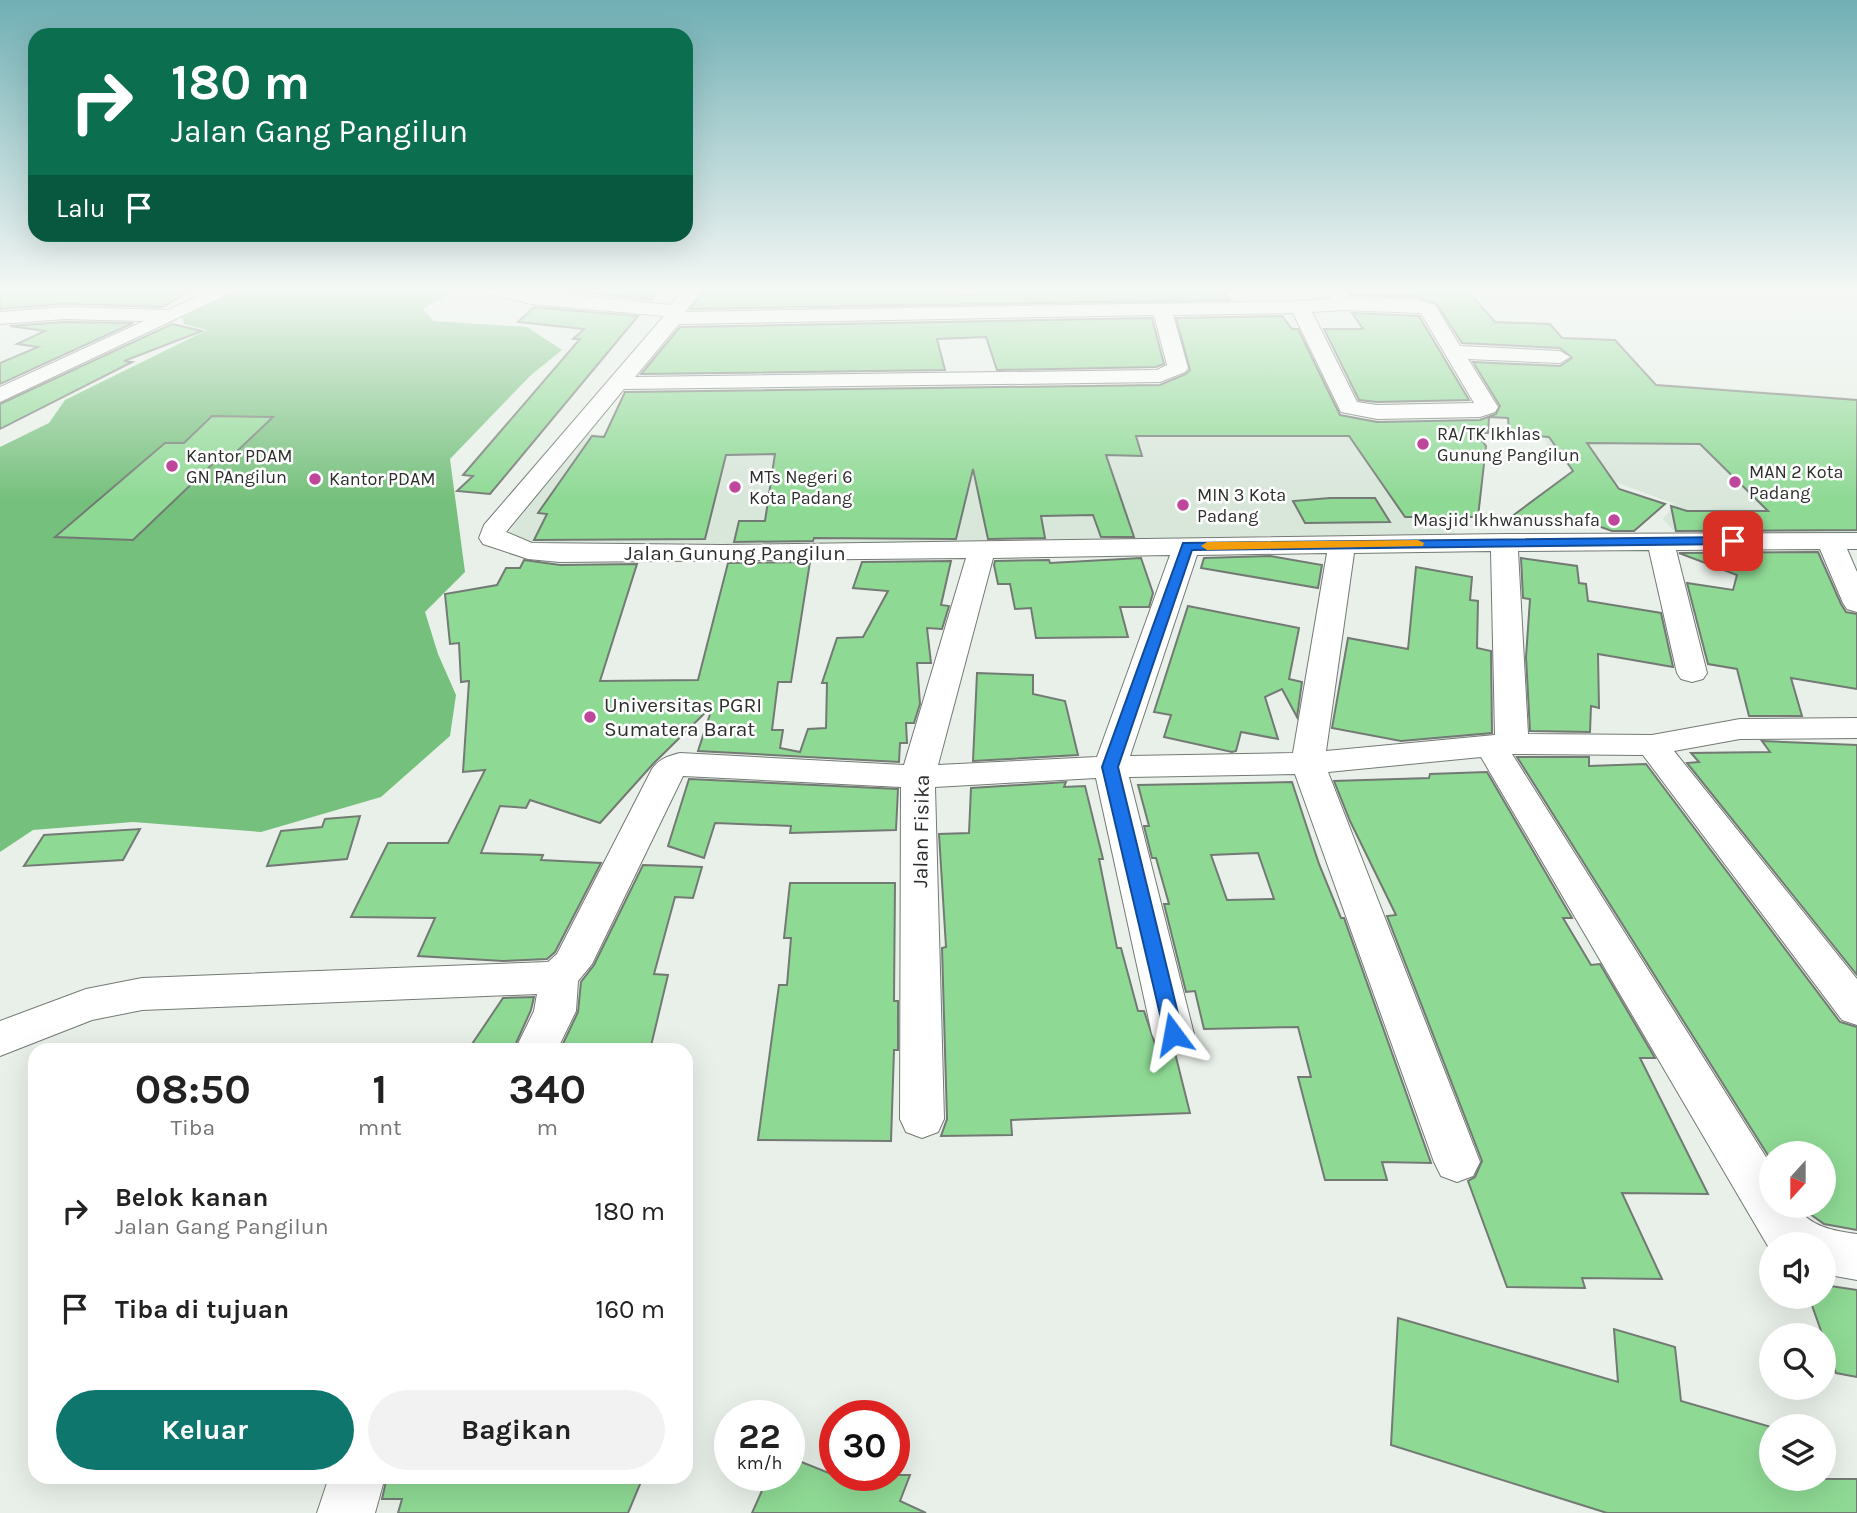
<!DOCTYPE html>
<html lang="id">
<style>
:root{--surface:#fff;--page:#f2f2f2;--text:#222;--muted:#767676;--accent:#0f766e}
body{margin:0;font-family:Karla,sans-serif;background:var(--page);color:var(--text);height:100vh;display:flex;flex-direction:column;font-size:26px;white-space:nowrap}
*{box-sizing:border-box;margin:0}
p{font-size:23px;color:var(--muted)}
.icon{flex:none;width:38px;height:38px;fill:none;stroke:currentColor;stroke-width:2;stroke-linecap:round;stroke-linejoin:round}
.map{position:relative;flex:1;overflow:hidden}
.panel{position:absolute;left:28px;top:1043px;width:665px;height:441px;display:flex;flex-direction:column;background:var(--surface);border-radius:21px;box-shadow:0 7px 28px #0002}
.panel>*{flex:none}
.banner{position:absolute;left:28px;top:28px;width:665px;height:214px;border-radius:21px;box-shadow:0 7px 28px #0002;background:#0b6e4f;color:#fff;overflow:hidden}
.needle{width:46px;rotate:201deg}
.tools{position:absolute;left:1759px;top:1141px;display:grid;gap:14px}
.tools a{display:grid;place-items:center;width:77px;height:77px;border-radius:50%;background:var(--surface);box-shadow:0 7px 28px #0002;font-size:35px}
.speed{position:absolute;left:714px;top:1400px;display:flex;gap:14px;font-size:35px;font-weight:700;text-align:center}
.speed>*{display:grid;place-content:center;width:91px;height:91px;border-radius:50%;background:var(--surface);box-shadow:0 7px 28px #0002;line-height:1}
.speed small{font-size:18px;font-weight:400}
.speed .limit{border:10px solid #d22;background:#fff;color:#111}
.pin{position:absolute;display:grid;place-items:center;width:60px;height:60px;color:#fff;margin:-30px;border-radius:14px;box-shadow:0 4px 10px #0006}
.me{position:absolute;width:77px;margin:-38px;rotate:347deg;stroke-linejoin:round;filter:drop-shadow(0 0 5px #0008)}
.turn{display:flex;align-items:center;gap:24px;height:147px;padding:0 28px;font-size:32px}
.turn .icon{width:91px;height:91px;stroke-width:2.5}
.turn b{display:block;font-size:49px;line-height:60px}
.then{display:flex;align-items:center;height:66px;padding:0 28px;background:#0003;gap:14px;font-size:26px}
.eta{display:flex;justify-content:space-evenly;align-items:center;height:119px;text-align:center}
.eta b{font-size:42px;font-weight:700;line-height:49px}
.cta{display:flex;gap:14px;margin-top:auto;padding:14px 28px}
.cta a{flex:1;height:80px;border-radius:42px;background:var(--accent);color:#fff;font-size:28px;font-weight:700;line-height:80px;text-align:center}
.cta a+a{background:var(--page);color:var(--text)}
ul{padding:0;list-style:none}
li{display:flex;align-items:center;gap:21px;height:98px;padding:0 28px}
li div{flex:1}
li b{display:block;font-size:26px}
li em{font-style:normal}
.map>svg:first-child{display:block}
</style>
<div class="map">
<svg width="1857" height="1513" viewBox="0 0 1857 1513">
<rect width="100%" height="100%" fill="#e9f0e9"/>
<g fill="#d9e6da">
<polygon points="1667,384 1857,398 1857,536 1679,537 1663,519 1675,504 1552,459 1543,434 1671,390"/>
<polygon points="1084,419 1378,419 1457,536 534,548 507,535 582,433 641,438"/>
</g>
<polygon fill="#75c07c" points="241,289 457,289 423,309 433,321 527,327 562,350 531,375 450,459 465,572 425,612 438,654 456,695 450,736 381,797 261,832 133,822 33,830 0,852 0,447 49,423 65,400 207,330 184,324 182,317"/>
<g fill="#8ed994" stroke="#737a74" stroke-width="2" fill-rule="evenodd">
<polygon points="30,289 193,289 163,307 64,304 0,309 0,293"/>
<polygon points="553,289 660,289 651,300"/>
<polygon points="706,289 907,289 974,295 989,289 1223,289 1229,300 690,309"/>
<polygon points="1347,289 1466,289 1495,322 1550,324 1562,338 1615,340 1656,385 1857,400 1857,530 1676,531 1671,506 1687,511 1768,511 1700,444 1587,443 1619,489 1665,504 1634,531 1612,531 1573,517 1511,517 1573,471 1549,437 1509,434 1508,418 1489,417 1488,433 1476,433 1486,446 1478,517 1405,517 1349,436 1136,436 1142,456 1106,455 1134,537 1101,537 1093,515 1041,516 1045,538 988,539 973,469 956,539 814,538 813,541 734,542 739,521 765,521 775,454 726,455 705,539 534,540 547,514 538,513 592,436 604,437 625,392 1160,385 1186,374 1190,370 1176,318 1282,316 1292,329 1298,329 1340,415 1377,422 1480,420 1496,414 1500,406 1473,362 1560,366 1572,358 1560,348 1462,343 1436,303 1416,296 1351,295"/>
<polygon points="534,307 638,316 490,494 457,491 473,476 463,475 580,339 573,339 584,329 518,322"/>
<polygon points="1352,313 1419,316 1469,400 1377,402 1359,400 1324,329 1363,329"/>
<polygon points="1152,318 1164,364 1156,367 997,370 986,337 937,339 945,370 641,374 680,327"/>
<polygon points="64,322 133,323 0,384 0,363 38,347 17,344 45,331 10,326"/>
<polygon points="172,324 202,331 124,361 132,362 0,429 0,404"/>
<polygon points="212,416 273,417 234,454 223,454 133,540 55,537 165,443 184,443"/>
<polygon points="1330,498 1375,498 1390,522 1305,523 1293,501"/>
<polygon points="1818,552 1841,604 1846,612 1857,614 1857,689 1791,678 1802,716 1749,716 1737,669 1708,664 1687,583 1733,590 1737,575 1679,553"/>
<polygon points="1270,556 1322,565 1318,588 1201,568 1204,558"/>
<polygon points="1141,558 1153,593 1149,607 1120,607 1128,637 1036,638 1031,608 1015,609 1010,584 998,584 994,565 995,561 1049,560 1050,563"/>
<polygon points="1521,558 1577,566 1579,583 1586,584 1588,601 1661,613 1673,667 1598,654 1599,708 1591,706 1590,732 1530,731 1526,657 1530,599 1523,598"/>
<polygon points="524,560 560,565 637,564 600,681 698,680 728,563 810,562 791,682 778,682 772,730 783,730 780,748 800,752 808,729 826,728 827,683 822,683 837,638 863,637 888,591 853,588 862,562 951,561 941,605 949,606 942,629 927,628 931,663 917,663 920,704 914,723 906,723 907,743 900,743 899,762 698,751 713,705 653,764 600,823 530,800 526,808 500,806 481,853 543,855 541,860 601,863 555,952 547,959 503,961 418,956 435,918 351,917 388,843 448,843 485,770 463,772 469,681 461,682 459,643 450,644 445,594 497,585 506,568 520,568"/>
<polygon points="1416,567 1472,577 1470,600 1478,601 1477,648 1491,651 1492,733 1401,741 1332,728 1348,638 1408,649"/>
<polygon points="1188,606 1299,628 1289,679 1302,682 1297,717 1282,689 1265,697 1278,739 1241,732 1236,751 1232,752 1164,737 1171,715 1154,712"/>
<polygon points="977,673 1033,675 1033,694 1065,701 1078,755 973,761"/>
<polygon points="1762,741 1857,745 1857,975 1687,763 1699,762 1691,753 1770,752"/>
<polygon points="1517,757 1589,757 1589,766 1646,764 1840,1022 1857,1027 1857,1230 1824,1224 1799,1206 1824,1206 1824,1153 1771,1153 1771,1160"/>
<polygon points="1487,772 1572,918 1563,918 1591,965 1600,964 1655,1058 1640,1058 1708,1194 1622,1193 1662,1279 1582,1278 1585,1288 1507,1287 1468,1181 1475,1177 1482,1161 1387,916 1396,915 1350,821 1334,781 1429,778 1430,774"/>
<polygon points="689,779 898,789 896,830 790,833 791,826 715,823 704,858 668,846"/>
<polygon points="1066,782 1064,787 1085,786 1103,859 1099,859 1117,948 1121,948 1138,1011 1144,1011 1156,1047 1175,1053 1190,1113 1011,1120 1012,1135 941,1136 947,1119 942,948 946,947 939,834 969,833 971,788"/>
<path d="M1292,782l27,82 22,54h3l87,245 -49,-1 5,18h-62l-27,-103h13l-13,-50 -94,2 -9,-38 -9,1 -22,-88h5l-13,-46h-4l-8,-32h5l-11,-41zM1258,853l16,46 -47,1 -16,-45z"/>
<polygon points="360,816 347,859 267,866 281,831 322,827 325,819"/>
<polygon points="140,829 123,860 24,866 44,835"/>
<polygon points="643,865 702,867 693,898 675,897 654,974 668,975 650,1050 560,1050 578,1012 581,982 594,965"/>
<polygon points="790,883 895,883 894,1001 898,1001 898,1050 894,1050 891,1141 758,1140 779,985 787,985 791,938 784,938"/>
<polygon points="534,997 531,1010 513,1050 468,1050 503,998"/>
<polygon points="1824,1285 1857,1290 1857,1377 1836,1373 1809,1297 1824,1297"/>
<polygon points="1398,1318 1618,1382 1614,1329 1675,1347 1681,1401 1771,1427 1771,1479 1857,1479 1857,1513 1607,1513 1391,1445"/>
<polygon points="789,1457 866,1488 871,1475 910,1475 900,1501 926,1513 752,1513 769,1475 789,1475"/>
<polygon points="387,1477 643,1477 628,1513 398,1513 402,1499 382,1499"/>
</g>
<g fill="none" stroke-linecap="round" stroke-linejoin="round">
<defs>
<g id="minor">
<polygon points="215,289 239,289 0,402 0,387 144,321 64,319 0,324 0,312 64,307 168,310"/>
<path d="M481,289h35l154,16 14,-16h19l-18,23 615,-11 30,-2 -4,-10h18l5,9 67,1 19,6 25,41 100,5 10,6 -10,6 -92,-4 30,48 -3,5 -15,5 -103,2 -36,-7 -48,-99 -120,2 15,53 -3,4 -25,10 -536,7 -118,143 26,11 190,2 782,-11 353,-1v16h-10l10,23v40l-10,-3 -4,-6 -23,-54 -144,1 31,123 -4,6 -11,3 -11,-3 -4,-6 -28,-123 -131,1 10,183 124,1 88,-16 117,-1v20l-117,1 -66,12 183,228v46l-15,-5 -199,-265 -131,-1 259,411v41h25c14,21 38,25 61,28v46l-33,-6v-30h-53l-2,4 -288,-491 -153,15 152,390 -7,14 -16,6 -16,-6 -7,-14 -139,-388 -166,3 65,257 -6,12 -15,5 -15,-5 -6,-12 -56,-256 -161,9 9,332 -6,13 -16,6 -16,-6 -6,-13 1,-332 -218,-11 -91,188 -14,17 -2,30 -19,39h-42l19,-39 3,-17 -395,16 -50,10 -92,36v-35l86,-32 56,-11 406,-16 9,-8 95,-185c7,-10 16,-13 28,-16l224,12 62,-207 -406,4 -32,-3 -45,-15 -4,-6 5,-13 180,-209 -132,-12 -49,-11zM1342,310l79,3 53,90 -97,2 -20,-3 -45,-90zM1154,315l13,50 -10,5 -522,7 44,-53zM1491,551l4,184 -169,16 28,-198zM1327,553l-34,200 -163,3 67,-201zM1170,555l-73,202 -159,8 55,-207z"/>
<polygon points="329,1477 385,1477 375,1513 317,1513"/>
</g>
</defs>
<use href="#minor" stroke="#747a74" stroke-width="2"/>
<use href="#minor" fill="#fff" fill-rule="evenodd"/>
</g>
<linearGradient id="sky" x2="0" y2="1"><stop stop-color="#70afb4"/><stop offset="0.58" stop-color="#f5f8f5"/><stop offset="1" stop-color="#f5f8f5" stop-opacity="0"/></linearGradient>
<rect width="1857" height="501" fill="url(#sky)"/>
<polygon fill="#1a73e8" stroke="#114b97" stroke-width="2" points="1733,537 1740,541 1738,544 1192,550 1118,767 1183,1034 1180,1040 1166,1040 1102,767 1183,543"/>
<polygon fill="#f59e0b" points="1418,540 1424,543 1423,546 1207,550 1201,546 1207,542"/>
<g fill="#bf479b" stroke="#fff" stroke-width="2.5">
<circle cx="1423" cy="444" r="7"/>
<circle cx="172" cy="466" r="7"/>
<circle cx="315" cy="479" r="7"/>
<circle cx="1735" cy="482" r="7"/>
<circle cx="735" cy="487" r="7"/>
<circle cx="1183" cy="505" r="7"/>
<circle cx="1614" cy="520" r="7"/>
<circle cx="590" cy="717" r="7"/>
</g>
<g text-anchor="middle" stroke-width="5" stroke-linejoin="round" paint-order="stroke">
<g font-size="18" fill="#2c2f2c" stroke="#fff" text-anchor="start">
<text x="1437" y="440">RA/TK Ikhlas<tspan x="1437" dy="21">Gunung Pangilun</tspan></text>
<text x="186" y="462">Kantor PDAM<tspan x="186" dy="21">GN PAngilun</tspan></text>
<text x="1749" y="478">MAN 2 Kota<tspan x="1749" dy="21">Padang</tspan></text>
<text x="749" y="483">MTs Negeri 6<tspan x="749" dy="21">Kota Padang</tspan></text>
<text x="329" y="485">Kantor PDAM</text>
<text x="1197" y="501">MIN 3 Kota<tspan x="1197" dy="21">Padang</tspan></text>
<text x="1600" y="526" text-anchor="end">Masjid Ikhwanusshafa</text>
</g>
<g font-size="21" fill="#2c2f2c" stroke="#fff">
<text x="735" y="560">Jalan Gunung Pangilun</text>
<text transform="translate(921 831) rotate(-89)" y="7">Jalan Fisika</text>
</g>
<g font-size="21" fill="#2c2f2c" stroke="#fff" text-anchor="start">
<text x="604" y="712">Universitas PGRI<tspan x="604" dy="24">Sumatera Barat</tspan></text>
</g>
</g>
</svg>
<div class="tools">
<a><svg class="needle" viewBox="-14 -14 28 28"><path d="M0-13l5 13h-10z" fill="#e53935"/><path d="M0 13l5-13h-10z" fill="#767676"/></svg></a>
<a><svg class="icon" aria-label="sound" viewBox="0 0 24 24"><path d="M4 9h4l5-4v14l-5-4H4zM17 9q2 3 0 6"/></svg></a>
<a><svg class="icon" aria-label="search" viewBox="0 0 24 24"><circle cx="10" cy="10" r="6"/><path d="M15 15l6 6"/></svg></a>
<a><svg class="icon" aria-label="layers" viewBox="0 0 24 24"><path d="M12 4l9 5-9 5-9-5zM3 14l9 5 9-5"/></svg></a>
</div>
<div class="speed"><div>22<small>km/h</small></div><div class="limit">30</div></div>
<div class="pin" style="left:1733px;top:541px;background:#d93025"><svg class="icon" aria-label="arrive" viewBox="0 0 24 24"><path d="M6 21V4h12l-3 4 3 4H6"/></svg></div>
<svg class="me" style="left:1173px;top:1034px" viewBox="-20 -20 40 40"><path d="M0-17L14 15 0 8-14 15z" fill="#1a73e8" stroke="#fff" stroke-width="4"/></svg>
<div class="banner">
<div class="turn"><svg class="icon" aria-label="right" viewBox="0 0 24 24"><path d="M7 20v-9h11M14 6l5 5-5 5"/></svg><div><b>180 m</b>Jalan Gang Pangilun</div></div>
<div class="then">Lalu<svg class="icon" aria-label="arrive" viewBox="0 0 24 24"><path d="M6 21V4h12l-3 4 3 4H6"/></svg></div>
</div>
<section class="panel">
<div class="eta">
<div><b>08:50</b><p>Tiba</p></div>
<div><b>1</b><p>mnt</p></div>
<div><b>340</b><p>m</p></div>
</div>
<ul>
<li><svg class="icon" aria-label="right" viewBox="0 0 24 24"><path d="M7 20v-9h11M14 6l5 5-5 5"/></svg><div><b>Belok kanan</b><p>Jalan Gang Pangilun</p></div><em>180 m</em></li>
<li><svg class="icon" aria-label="arrive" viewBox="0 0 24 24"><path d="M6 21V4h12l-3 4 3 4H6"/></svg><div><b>Tiba di tujuan</b></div><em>160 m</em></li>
</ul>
<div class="cta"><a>Keluar</a><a>Bagikan</a></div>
</section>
</div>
